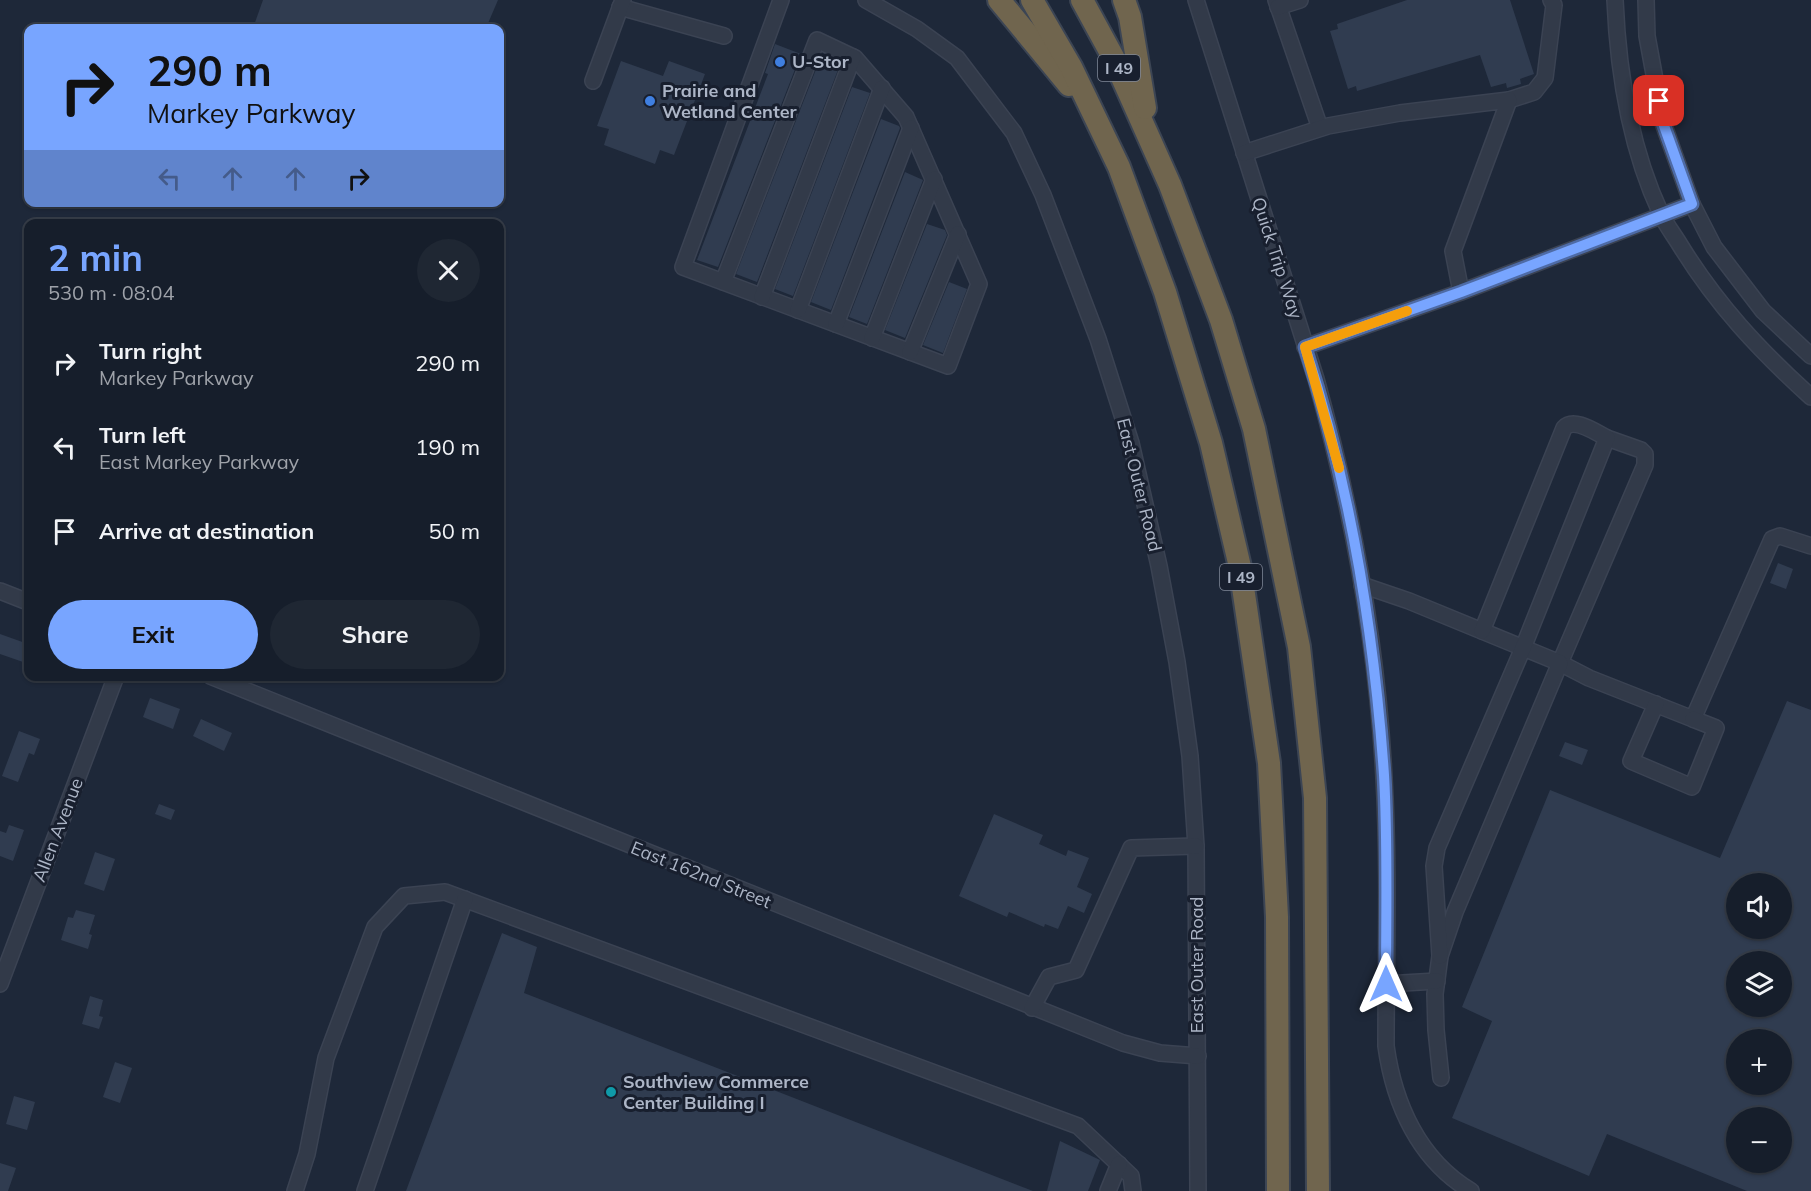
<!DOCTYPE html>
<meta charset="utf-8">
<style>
:root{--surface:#161e2b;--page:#1f2733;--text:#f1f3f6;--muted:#9ea2a9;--line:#353c47;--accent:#78a5ff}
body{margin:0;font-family:Mulish,sans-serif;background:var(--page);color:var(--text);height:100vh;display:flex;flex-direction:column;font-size:22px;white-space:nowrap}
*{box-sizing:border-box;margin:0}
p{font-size:20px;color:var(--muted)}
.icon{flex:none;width:33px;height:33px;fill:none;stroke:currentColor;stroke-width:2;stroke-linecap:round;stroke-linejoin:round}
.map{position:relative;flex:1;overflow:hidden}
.side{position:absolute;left:24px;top:219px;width:480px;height:462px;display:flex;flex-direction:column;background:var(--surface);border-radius:12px;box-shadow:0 2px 4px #0004,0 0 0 2px var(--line)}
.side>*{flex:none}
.guide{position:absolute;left:24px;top:24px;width:480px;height:183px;border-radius:12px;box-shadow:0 2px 4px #0004,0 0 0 2px var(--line);background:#78a5ff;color:#111;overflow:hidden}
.buttons{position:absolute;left:1726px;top:873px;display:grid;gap:12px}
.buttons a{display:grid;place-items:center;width:66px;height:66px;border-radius:50%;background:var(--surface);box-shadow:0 2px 4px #0004,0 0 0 2px var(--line);font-size:30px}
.pin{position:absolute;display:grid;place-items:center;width:51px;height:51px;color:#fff;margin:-26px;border-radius:12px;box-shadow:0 3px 9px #0006}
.me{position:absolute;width:66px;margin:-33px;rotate:0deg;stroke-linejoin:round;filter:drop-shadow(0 0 4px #0008)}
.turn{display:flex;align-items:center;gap:21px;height:126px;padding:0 24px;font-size:27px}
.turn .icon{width:78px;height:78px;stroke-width:2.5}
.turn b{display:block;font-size:42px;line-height:51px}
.lanes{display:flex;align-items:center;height:57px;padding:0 24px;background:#0003;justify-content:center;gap:30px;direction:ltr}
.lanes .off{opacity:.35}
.round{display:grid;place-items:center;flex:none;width:63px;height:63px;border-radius:32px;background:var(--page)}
.headline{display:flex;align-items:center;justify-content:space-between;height:102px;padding:0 24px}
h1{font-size:36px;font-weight:700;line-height:45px;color:var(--accent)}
.button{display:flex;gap:12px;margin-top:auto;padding:12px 24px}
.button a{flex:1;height:69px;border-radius:36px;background:var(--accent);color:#111;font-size:24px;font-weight:700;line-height:69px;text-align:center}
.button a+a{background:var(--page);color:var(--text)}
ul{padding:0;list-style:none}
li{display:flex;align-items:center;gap:18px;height:84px;padding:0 24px}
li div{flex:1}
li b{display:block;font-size:22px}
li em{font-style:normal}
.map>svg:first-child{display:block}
</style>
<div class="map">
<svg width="1811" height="1191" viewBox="0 0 1811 1191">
<rect width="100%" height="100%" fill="#1e2839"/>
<g fill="#303c50" fill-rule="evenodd">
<polygon points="263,0 498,0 486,28 253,28"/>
<polygon points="1407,0 1510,0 1534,74 1520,79 1521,84 1507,88 1506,83 1491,87 1480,55 1357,91 1356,86 1348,89 1330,31 1338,29 1337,24"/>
<polygon points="775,44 801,54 718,267 697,260 768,74 765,73"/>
<polygon points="822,54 841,62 757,282 736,274"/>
<polygon points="621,61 663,76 669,61 705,74 674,155 660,150 655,164 604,145 609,129 597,126"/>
<polygon points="852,87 870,93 793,296 775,289"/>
<polygon points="881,119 899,126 900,128 831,310 811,302"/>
<polygon points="905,172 923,180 867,324 849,317"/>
<polygon points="927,224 945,230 947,235 905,338 885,330"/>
<polygon points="949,282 967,289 943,353 923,345"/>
<polygon points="1778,563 1793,569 1786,589 1770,583"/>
<polygon points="0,634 28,644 23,662 0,654"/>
<polygon points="150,698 180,709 173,729 143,717"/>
<path d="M1787,701l24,9v481h-64l-140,-57 -18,42 -137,-58 40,-97 -30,-14 88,-217 170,68zM1737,884h45v44h-45zM1737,962h45v44h-45zM1737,1040h45v44h-45zM1737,1118h45v44h-45z"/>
<polygon points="201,719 232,733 224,751 193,736"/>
<polygon points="19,731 40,739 34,755 29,753 18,782 2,776"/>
<polygon points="1565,742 1588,750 1582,765 1559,756"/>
<polygon points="159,804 175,810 171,820 155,814"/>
<polygon points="994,814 1043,835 1039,844 1066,856 1068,850 1089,858 1077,887 1092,894 1084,913 1068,906 1058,929 1045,924 1044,927 1009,912 1007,917 959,896"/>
<polygon points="9,825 24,830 13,861 0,856 0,831 6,833"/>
<polygon points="95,852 115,859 104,891 84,884"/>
<polygon points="76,910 95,915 89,934 92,935 88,949 61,940 68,917 73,918"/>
<polygon points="502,933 537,947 524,993 1033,1191 406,1191"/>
<polygon points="90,996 103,1000 99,1016 103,1017 99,1029 82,1024"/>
<polygon points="115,1062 132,1068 120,1103 103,1097"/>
<polygon points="14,1096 35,1102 27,1130 6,1124"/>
<polygon points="1060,1141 1100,1160 1088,1191 1047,1191"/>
<polygon points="0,1163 16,1168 8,1191 0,1191"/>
</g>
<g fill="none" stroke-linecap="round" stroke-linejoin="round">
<defs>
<g id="minor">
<polyline points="866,0 917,29 957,58 1014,133 1043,195 1098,339 1131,443 1159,566 1177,662 1190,756 1196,846 1198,1191"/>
<path d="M1196,0l120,379c36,130 61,263 68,399 5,89 2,179 2,268 8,58 33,114 85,145"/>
<polyline points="1276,0 1320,128"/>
<path d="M1615,0c3,72 15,148 46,214 5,11 13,21 19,31 37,60 79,105 131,152"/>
<polyline points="1646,0 1647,36 1663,123 1692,204 1714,247 1763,311 1811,356"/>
<polyline points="620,7 724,36"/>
<polyline points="1278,7 1300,0"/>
<polyline points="593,81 623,0"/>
<polyline points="1509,100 1534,92 1545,78 1554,5 1551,0"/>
<polyline points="1244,153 1328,126 1400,113 1509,100 1453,251 1461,292"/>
<polyline points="723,282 817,40 855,58 906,117 979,284 948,366 683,267 781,0"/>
<polyline points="762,297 853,57"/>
<polyline points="798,310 882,88"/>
<polyline points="836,324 911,128"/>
<polyline points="872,338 934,179"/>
<polyline points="1305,347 1461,292 1692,204"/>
<polyline points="910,352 958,234"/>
<polyline points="1607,438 1641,450 1645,454 1645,465 1560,663 1589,678 1693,719 1772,539 1780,536 1811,546"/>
<polyline points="1362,585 1409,601 1560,663 1455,912 1440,956 1435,994 1436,1030 1441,1078"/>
<polyline points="0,591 28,602"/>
<polyline points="210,676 1123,1043 1160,1053 1198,1056"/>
<polyline points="1656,704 1631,761 1692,787 1716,728 1693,719"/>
<path d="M1440,956l-6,-90 3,-18 86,-200 84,-210c-12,-6 -33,-21 -43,-10l-82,203"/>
<polyline points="0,984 116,676"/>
<polyline points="1386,984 1437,981"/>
<polyline points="1032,1008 1049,977 1076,970 1131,848 1196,846"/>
<polyline points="295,1191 307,1154 326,1058 375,927 404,896 445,892 1078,1126 1131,1176 1133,1191"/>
<polyline points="365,1191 465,899"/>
<polyline points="1108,1191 1119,1164"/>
</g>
<g id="highway">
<polyline points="999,0 1069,85"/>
<polyline points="1032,0 1071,67 1119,167 1165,292 1211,443 1240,567 1269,763 1277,917 1278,1191"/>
<polyline points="1082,0 1113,57 1170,185 1221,320 1254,429 1299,647 1315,798 1318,1191"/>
<polyline points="1124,0 1130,17 1145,108"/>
</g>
</defs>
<use href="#minor" stroke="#3b4353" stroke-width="18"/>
<use href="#highway" stroke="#3c4554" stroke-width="26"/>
<use href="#minor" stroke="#323a49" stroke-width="15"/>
<use href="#highway" stroke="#70654e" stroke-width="22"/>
</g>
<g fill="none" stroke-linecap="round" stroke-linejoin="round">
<defs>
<path id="route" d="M1386,984c0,-70 2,-140 -2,-209 -10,-145 -34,-289 -79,-428l156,-55 231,-88 -29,-81 -4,-22"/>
</defs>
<use href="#route" stroke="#4e6ba6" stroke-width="15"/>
<use href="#route" stroke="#78a5ff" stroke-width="10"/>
<polyline stroke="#f59e0b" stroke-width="10" points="1339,468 1305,347 1407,311"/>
</g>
<g fill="#3f7fe0" stroke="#181f2e" stroke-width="2">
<circle cx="780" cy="62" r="6"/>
<circle cx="650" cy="101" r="6"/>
</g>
<circle fill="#0f9aa8" stroke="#181f2e" stroke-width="2" cx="611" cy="1092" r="6"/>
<g text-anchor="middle" stroke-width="6" stroke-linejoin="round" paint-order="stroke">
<g fill="#181f2e" stroke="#808898" stroke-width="1.5">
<rect x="1098" y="55" width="42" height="26" rx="4.5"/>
<rect x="1220" y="564" width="42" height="26" rx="4.5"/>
</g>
<g font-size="16" font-weight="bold" fill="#acb5c6">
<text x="1119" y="74">I 49</text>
<text x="1241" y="583">I 49</text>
</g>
<g font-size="18" font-weight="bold" fill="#acb5c6" stroke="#181f2e" text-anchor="start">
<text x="792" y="68">U-Stor</text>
<text x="662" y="97">Prairie and<tspan x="662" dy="21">Wetland Center</tspan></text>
<text x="623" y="1088">Southview Commerce<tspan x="623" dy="21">Center Building I</tspan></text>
</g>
<g font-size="18" fill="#acb5c6" stroke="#181f2e">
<text transform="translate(1277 258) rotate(72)" y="6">Quick Trip Way</text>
<text transform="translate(1139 485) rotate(76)" y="6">East Outer Road</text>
<text transform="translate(58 830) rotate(-69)" y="6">Allen Avenue</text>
<text transform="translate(701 875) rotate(22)" y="6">East 162nd Street</text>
<text transform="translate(1197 965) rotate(-90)" y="6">East Outer Road</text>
</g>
</g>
</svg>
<div class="buttons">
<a><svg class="icon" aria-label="sound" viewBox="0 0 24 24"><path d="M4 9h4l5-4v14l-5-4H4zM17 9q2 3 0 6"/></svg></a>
<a><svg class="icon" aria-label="layers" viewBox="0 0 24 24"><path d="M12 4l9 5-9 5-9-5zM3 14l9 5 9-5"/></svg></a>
<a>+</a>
<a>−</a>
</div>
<div class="pin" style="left:1659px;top:101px;background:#d93025"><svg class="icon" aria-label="arrive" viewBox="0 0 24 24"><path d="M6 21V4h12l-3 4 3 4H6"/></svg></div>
<svg class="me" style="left:1386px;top:984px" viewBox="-20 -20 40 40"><path d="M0-17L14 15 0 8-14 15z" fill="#78a5ff" stroke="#fff" stroke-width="4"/></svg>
<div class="guide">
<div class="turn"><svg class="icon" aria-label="right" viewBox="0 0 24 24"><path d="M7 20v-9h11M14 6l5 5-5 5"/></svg><div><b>290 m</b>Markey Parkway</div></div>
<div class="lanes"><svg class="icon off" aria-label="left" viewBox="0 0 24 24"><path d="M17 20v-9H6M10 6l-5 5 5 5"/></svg><svg class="icon off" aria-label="ahead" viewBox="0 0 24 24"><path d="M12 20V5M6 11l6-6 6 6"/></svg><svg class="icon off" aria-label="ahead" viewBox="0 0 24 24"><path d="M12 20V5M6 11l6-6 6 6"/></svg><svg class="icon" aria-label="right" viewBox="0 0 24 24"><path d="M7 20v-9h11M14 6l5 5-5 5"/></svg></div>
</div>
<section class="side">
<div class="headline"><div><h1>2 min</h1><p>530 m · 08:04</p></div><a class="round"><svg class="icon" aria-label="close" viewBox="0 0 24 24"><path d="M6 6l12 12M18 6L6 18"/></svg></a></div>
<ul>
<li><svg class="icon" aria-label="right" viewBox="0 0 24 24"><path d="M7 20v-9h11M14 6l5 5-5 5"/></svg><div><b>Turn right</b><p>Markey Parkway</p></div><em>290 m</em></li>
<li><svg class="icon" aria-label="left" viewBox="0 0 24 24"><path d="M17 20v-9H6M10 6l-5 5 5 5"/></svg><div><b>Turn left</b><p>East Markey Parkway</p></div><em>190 m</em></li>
<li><svg class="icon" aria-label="arrive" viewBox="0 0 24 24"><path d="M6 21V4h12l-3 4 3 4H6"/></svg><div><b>Arrive at destination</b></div><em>50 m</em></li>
</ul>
<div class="button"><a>Exit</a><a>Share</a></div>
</section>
</div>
